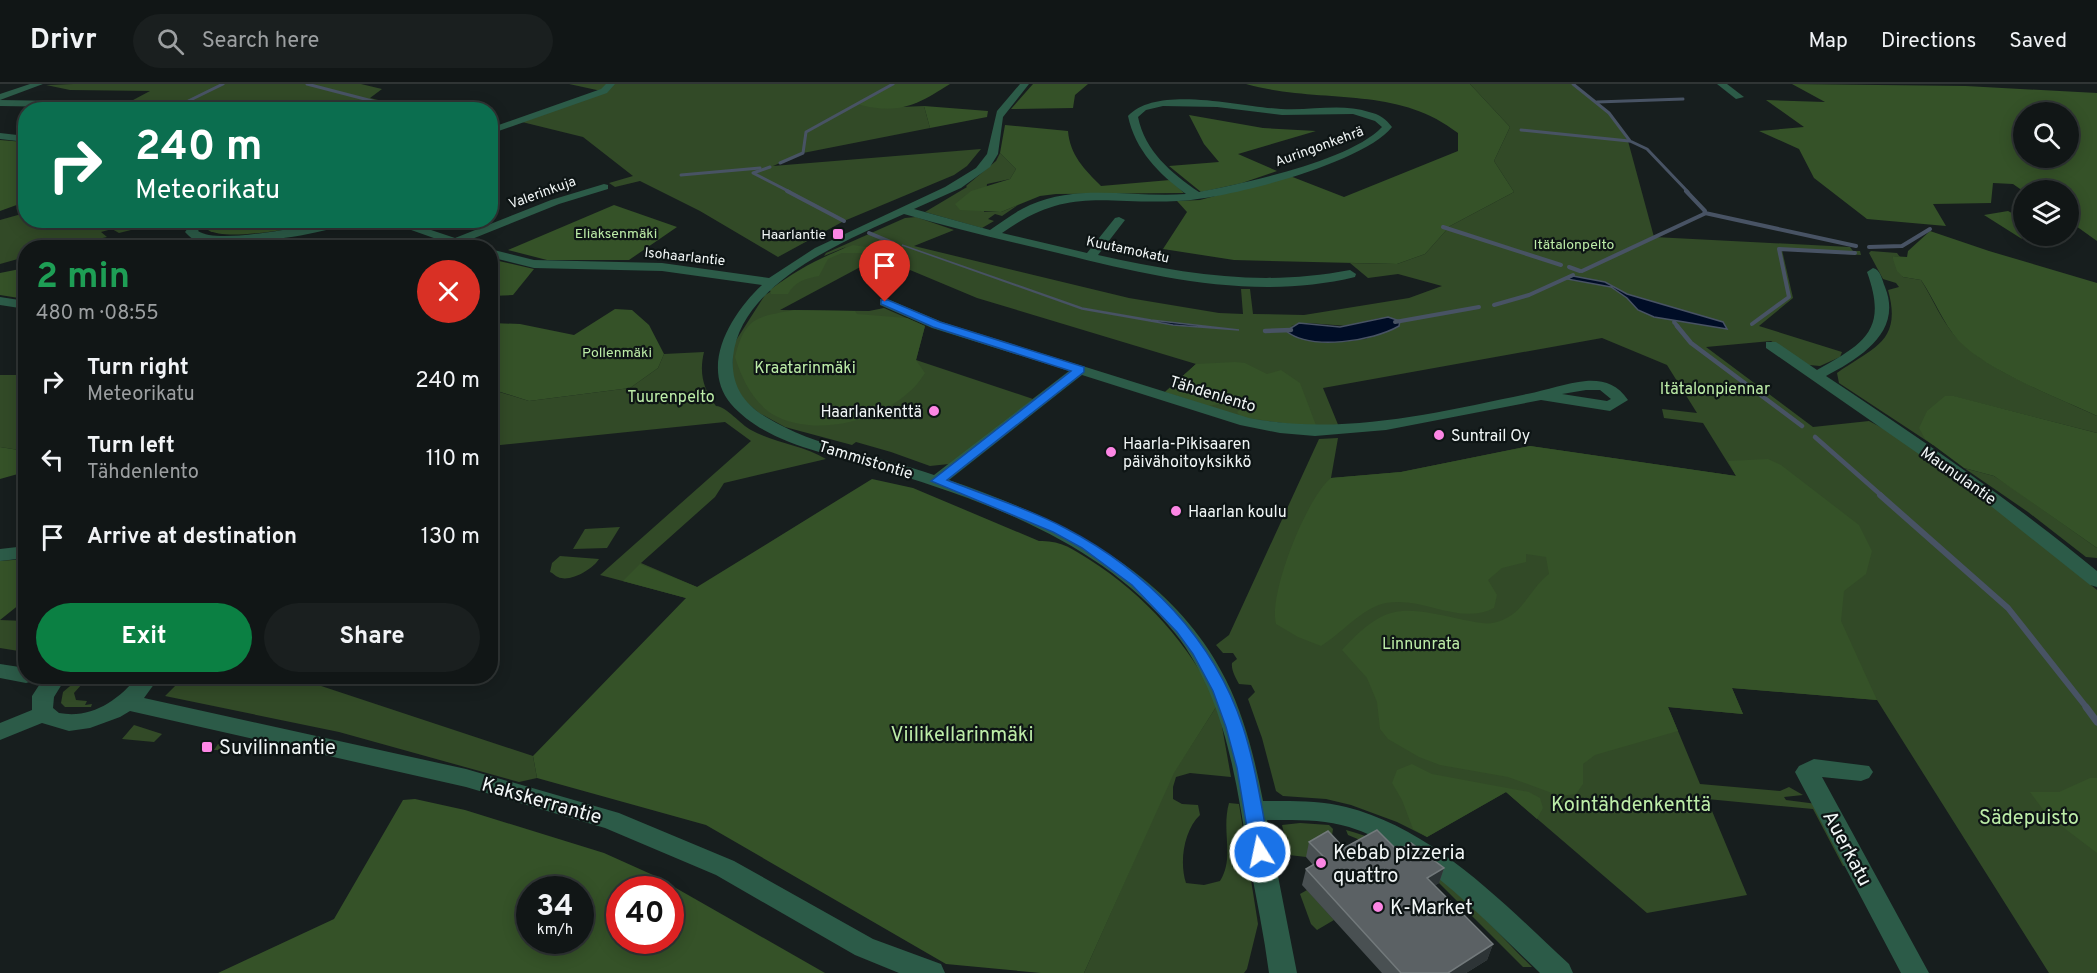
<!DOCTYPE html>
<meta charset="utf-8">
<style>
:root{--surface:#111616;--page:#1a1f1f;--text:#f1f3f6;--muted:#9c9fa1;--line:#303535;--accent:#0b8043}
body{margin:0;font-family:Overpass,sans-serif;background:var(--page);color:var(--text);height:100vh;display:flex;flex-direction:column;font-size:22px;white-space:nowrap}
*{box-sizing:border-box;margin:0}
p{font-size:20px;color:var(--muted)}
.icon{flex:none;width:33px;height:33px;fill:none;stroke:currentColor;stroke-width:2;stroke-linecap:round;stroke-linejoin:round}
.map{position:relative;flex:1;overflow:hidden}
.side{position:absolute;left:18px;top:156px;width:480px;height:444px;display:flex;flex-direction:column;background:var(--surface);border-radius:24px;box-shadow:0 3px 15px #0003,0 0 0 2px var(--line)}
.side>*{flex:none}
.banner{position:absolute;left:18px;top:18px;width:480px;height:126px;border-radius:24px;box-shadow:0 3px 15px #0003,0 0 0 2px var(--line);background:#0b6e4f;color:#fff;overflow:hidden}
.fabs{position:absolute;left:2013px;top:18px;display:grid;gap:12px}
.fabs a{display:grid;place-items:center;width:66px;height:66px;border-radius:50%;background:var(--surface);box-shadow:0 3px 15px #0003,0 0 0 2px var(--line);font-size:30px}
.speed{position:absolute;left:516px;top:792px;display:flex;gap:12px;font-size:30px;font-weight:700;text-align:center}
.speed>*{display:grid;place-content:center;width:78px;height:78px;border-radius:50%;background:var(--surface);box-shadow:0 3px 15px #0003,0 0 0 2px var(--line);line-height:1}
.speed small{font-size:15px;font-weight:400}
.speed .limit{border:9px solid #d22;background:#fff;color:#111}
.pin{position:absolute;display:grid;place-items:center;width:51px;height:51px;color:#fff;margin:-62px -26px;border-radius:50% 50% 50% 0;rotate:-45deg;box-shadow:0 0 6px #0007}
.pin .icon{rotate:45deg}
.me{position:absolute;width:66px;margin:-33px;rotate:350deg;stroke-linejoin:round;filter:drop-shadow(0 0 4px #0008)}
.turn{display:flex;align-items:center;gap:21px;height:126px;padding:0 18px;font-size:27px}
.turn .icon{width:78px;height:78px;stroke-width:2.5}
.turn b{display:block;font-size:42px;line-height:51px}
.round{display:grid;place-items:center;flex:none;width:63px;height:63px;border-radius:32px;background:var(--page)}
.headline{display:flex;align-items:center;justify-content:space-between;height:102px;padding:0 18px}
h1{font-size:36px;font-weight:700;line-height:45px;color:#1e9e55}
.action{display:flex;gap:12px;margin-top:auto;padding:12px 18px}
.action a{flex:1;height:69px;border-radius:36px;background:var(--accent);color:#fff;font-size:24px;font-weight:700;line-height:69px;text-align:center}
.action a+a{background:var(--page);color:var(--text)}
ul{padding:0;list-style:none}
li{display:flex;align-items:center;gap:18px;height:78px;padding:0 18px}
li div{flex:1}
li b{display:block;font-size:22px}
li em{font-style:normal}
header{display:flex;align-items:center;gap:36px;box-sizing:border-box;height:84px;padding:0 30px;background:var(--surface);border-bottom:2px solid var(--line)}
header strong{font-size:28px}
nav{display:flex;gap:33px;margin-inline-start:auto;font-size:21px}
.search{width:420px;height:54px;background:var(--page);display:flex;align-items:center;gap:15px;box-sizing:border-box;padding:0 21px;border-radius:33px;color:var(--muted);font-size:22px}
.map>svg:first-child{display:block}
</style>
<header>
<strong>Drivr</strong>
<div class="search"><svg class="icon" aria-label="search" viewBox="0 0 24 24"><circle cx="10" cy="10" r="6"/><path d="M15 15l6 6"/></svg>Search here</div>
<nav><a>Map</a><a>Directions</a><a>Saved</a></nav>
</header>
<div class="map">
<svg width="2097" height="889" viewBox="0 0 2097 889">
<rect width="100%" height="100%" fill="#171e1e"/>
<g fill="#324a27" fill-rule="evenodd">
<polygon points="73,0 361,0 382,5 370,14 415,25 128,25 132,23 120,23 150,7 70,6 46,1"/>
<polygon points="569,0 893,0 857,20 901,23 924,22 930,44 803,69 773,82 981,65 967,82 954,91 844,137 778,173 700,127 640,97 615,103 609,99 633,92 583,53 522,38 606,8"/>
<path d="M1470,0h102l37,29 19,28 26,96 196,10 3,4h7l1,4 -79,-5 11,48 -34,28 83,26 -2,5 -20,9 -11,-1 -38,-24 -65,6 107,80 56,-6 19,10 99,70 110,89v383h-48l-172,-273 -145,-12 11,26 -75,-7 32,77 80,7 9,-4 14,8 -19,2 2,3 31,4 32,62h-6l-30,-57 -106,-10 40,96 -100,18 -141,-121 -79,45 -30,-15 -46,-17 -25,-6 -43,-3 -7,-5 -14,-53 -14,-39 7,-7 -4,-7 -12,-1c-3,-6 -8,-14 -7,-21l5,-4 -4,-6h-10l-7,-8 13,-10 90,-196 19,-1 -7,40 70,-6 129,-26 206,30 -33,-53 -39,-5 -2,-9 35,4 -30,-48 -65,-27 -279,50 16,39 -87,-7 -87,-28 31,-28 -219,-66 -98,-41 -99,53 89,1 15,-3 41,18 -9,34 117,39 -84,65 -19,2 -39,-14 -35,-10 -4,3 -67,-18 -26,-14 -14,-12 -13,-20 1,-36 32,-50 81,-48 -22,9 2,-3 79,-35 11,-1 38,13 -40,16 215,52 90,15 24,1 -2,-25h9l3,25 51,1 105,-17 33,-12 -44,-12 -30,4 -18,-15 47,1 28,-10 25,-28 64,-34 -20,-31 16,-34zM1380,234l16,1 -30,20 -19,1 -56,-14 16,-3 41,3z"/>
<polygon points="1000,69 1016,85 1010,95 987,100 984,128 1001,128 1018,121 1002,132 995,130 988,135 994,137 982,144 925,128 967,103 966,102 996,77"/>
<polygon points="25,129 26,136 157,136 159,139 119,149 112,145 101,148 107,153 63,163 26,164 25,173 0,180 0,136"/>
<path d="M1871,167l26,2 3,4 -8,-1 11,21 18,3c12,19 21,42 36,58 30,33 100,59 140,78v17l-145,-37 -19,49 -94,-62 -2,-10c34,-25 66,-30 51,-83l11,-3 -3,-4 -13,-4 -14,-26z"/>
<path d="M704,268c-5,21 -1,37 12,54 11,1 24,18 35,24 23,13 52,15 75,29l-102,24 -9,14 -74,66 56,24 -11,11 -86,-23 151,-134 -26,-19 -234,24 -1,-57 39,12 101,-13 28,-20 6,-14z"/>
<polygon points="0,291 25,291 25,367 0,363"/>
<polygon points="1964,384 1994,392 2008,401 2097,464 2097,474 2086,473 2028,428"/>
<polygon points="620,443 607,464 573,465 585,445"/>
<path d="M560,472l39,3c-6,10 -29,24 -41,18 -3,-1 -5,-4 -8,-5l2,-9z"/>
<polygon points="0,536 25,537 25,568 0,564"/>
<polygon points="82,592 98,593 82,600 74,609 76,616 87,617 85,621 92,620 91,623 65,623 61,619 63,608"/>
<polygon points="179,593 294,593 533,672 537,694 519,698 339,648 165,612 177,600"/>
<path d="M1218,620l13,73 -41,-4 -14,4 -3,10v12l9,5 16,1 2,10c-16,15 -21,47 -14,68l18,2 16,-4c15,-24 1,-49 9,-78l10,1 19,120 -11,45 -3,4h-160l88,-198z"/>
<polygon points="134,641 162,650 154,658 122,655"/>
<polygon points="218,660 304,665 300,671 274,667 214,666"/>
<polygon points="1300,739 1329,741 1333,745 1331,758 1306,773 1289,771 1282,741"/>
<path d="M1346,746c21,6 41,13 60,24 46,25 88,76 126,113h-9l-84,-84 -33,-24 -58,-24z"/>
<polygon points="1307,806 1334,836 1317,846 1311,840 1300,810"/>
</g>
<g fill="#355228" fill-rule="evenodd">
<path d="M893,0h57c-35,22 -51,31 -94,20z"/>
<polygon points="1033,0 1088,0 1075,11 1073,24 1011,25"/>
<path d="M1246,0h224l40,43 -16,34 20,31 -64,34 -25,28 -28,10 -163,-4 -71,-11 24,-37 -10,-11 23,-1 90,-24 54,21 114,-46v-18c-63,-49 -137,-28 -212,-49z"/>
<path d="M1792,0l174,2 131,7v148l-28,-20 -1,-31 -45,1 -10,-7 -20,-1 -2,20 -58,1 13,22 -79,-7 -53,-41 -15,-29 -40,-18 45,-4 -38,-27 59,2zM2024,28h44v46h-44z"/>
<polygon points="924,22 988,27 987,33 930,44"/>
<polygon points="1189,31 1263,44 1316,47 1238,70 1277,87 1242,99 1201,108 1169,82 1219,78 1204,60"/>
<path d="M1005,41l63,6c2,24 16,38 33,55l69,-6 14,13 -128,1 -16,2 -39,16 -41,-2 -5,-6 16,-13 39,-12 6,-10 -16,-16z"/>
<polygon points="0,56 25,58 25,118 0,127"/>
<polygon points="614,121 677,143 629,176 547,176 508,166"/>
<polygon points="2008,127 2023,135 2023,142 2018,144 2022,155 1984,131"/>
<path d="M217,137h110c-24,6 -100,21 -119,9z"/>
<path d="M1930,147l59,20 108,32v133c-39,-18 -110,-45 -139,-76 -15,-17 -24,-41 -37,-60l-18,-3 -6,-6 -5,-15 15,1 1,-6z"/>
<path d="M853,161l39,6 5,4 -8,6 -13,-8h-34l-14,6 -9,17c-14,3 -24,5 -31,18h-17l-1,-4c26,-20 53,-34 83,-45z"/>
<polygon points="490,175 534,185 513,211 491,212"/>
<polygon points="25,184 25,215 0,211 0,189"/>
<polygon points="615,225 632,226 649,241 664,270 658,284 630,304 529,317 491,305 491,239 520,240 574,251"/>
<path d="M794,226l61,1 2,3 50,4 18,8 -9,34 9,13c-27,45 -107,68 -153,41 -19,-12 -31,-37 -37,-57 10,-42 24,-40 59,-47z"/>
<polygon points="1235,278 1245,279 1267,290 1281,286 1300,299 1317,344 1241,333 1237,328 1243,323 1236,317 1208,322 1165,308 1196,280"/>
<polygon points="1945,312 1954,312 2097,349 2097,464 1994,392 1964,384 1925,355 1919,344 1927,327"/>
<path d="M1530,362l206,30 -8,-15 40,-2 13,6 78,60 13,26 -6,23 -22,17 -3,30 36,79 -145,-12 11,26 -75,-7 10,24 -83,24 -12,9v20l-7,10 -16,2 -52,-19 -68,-12 -21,-8 -31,-18 -8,-10 -3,-27 -10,-24 -25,-28c45,-49 61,-43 122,-30 13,2 24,6 36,1 24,-8 30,-33 49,-47l-3,-17 -20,-3v8l-24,6 -14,12 9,15 -3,13c-34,18 -71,-12 -108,-5 -23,4 -45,31 -65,43l-23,-9 -22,-13c-8,-30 31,-127 55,-146l70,-6z"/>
<polygon points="0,363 25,367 25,388 0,395"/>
<path d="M872,395l41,9 126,53c21,-1 34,8 51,19 55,35 100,85 128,144l-44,69 -90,200h-43l-95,-9 -240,-139 -169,-47 -4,-22 153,-158 -63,-17 17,-17 57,23z"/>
<polygon points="25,475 25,516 0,536 0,477"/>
<polygon points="1412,680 1432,690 1529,708 1540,714 1543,724 1537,735 1506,708 1427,753 1413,745 1402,716 1392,699 1397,686"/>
<polygon points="2090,694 2097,694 2097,769 2047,731 2030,708 2059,708"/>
<path d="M415,715l50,11 139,43 49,22 172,98h-607l116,-54 69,-119zM530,806h50v50h-50zM620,806h50v50h-50z"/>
</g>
<g fill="#000d26" stroke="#485364" stroke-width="1.5">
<polygon points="902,161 1082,224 1151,236 1239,246 1173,241 1082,225"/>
<polygon points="1573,192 1605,198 1627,210 1723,238 1727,245 1654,233 1638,226 1627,214 1611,203 1567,195"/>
<path d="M1388,233l12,4 -1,5c-26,15 -88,25 -113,5l13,-8 41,4z"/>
</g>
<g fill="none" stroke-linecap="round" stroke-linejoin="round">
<g stroke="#485364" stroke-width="3">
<polyline points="307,0 407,26"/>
<polyline points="1573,0 1609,29 1630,57 1647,65 1688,108"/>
<polyline points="1597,18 1683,15"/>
<polyline points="170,26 223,0"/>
<polyline points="1521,46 1629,57"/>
<polyline points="780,79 803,69 806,48 893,0"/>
<polyline points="770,83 753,89 790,108"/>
<polyline points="681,91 760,84"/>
</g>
<g stroke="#485364" stroke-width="4">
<polyline points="787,107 844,137"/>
<polyline points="1705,129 1856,162"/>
<polyline points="1443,143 1561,181"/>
<polyline points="869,149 893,159"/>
<polyline points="1869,163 1902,162 1930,145"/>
<polyline points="1569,183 1580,187"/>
<polyline points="1582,187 1704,130 1705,127 1686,107"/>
<polyline points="1494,221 1529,211 1573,191"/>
<polyline points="1395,238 1479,223"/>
<polyline points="1674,238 1678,243"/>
<polyline points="1752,240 1789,213 1779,165 1855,169"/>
</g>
<g stroke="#485364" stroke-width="4.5">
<polyline points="1677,242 1691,259 1802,342"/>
<polyline points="1265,247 1291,246"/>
<polyline points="1815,353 1882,412"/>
</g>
<polyline stroke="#485364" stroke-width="6" points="1880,411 2008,524 2087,624"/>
<polyline stroke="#485364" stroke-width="7" points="2086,623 2097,638"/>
<g fill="#2c5b48" fill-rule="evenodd">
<polygon points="30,0 43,0 0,16 0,10"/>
<polygon points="606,0 615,0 607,9 490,50 490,44 601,5"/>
<path d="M1020,0h9l-26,33 -5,37 -8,13 -29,21 -47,21 76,21c13,-9 26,-19 40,-25 49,-22 104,-7 156,-11 -27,-20 -51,-44 -58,-78 29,-32 114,-9 153,-7 30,2 60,-6 88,3 10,2 17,7 23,15 -29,37 -167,72 -214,74 -74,4 -109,-16 -176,32l85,20 28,-35 4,-1 6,3 -27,35c86,19 164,32 252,15l6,4 -1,3c-99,24 -200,0 -297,-24 -51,-12 -103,-24 -154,-39 -59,27 -163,68 -171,143 -2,28 10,46 33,60 50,31 113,39 168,58l135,-104 -137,-43 -52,-23v-6l5,-1 57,24 307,96c94,18 186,-5 278,-24 20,-4 39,-11 59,-13 18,-1 31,3 42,19l-18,11 -69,-11 -155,30 -71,6 -35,-3 -40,-8 -158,-50 -133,105c108,37 224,92 277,200 19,38 29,80 37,121 28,0 56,-1 83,6 88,22 158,97 223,157l4,9h-33c-54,-51 -119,-124 -191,-146 -26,-8 -55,-7 -82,-7l30,153h-28c-5,-38 -13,-76 -20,-114 -13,-78 -23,-161 -74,-226 -73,-91 -191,-133 -299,-165 -48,-15 -110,-24 -145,-64 -32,-39 1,-91 31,-119l-100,-14 -128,-3 -44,-11v-8l44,11 128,3 107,15 46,-30 130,-61 31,-19 11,-14 10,-43zM1163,22l54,1 65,8 71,-1 22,7 7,6c-32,34 -137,56 -183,65 -28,-19 -54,-41 -61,-75l8,-7zM1586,306h14l11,9 -4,2 -45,-7z"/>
<polygon points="1717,0 1727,0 1744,13 1736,15"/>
<polygon points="0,16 122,18 127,21 122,24 0,22"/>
<polygon points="0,49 26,52 26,58 0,55"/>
<polygon points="604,100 608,101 608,105 559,120 467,157 482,164 434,164 445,158 383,136 401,136 455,154 551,116"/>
<path d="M194,136h12l-8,11c24,16 124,-11 156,-11 -18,14 -136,30 -158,21 -4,-2 -8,-6 -11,-9z"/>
<path d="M1873,184c8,2 9,12 12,19 18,45 -25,71 -59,89 93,62 185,124 271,195v16l-7,-2 -118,-94 -206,-143v-6h10l41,28c48,-27 71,-40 50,-98z"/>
<polygon points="0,213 26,217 26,225 0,221"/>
<polygon points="26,462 26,474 0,477 0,465"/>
<polygon points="0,580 26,584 26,592 36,592 33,597 26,599 0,594"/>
<path d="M45,592h22l-13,21 -1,11 6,5c32,6 59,-12 79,-37h22l-16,22 322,71 153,44 115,48 139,78 68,25 4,9h-46l-44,-18 -139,-80 -111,-47 -139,-41 -336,-76 -10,6 -30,11 -21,3 -27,-8 -42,17v-17l32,-13v-14z"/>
<polygon points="1814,675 1869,682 1873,688 1869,694 1861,697 1822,693 1929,889 1901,889 1795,688 1799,682"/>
</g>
</g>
<polygon fill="#495052" points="1309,758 1344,764 1398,767 1444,784 1439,799 1434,802 1493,860 1487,876 1466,889 1382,889 1302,801 1306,785 1313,781 1306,773"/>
<g fill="#2d3436">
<polygon points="1444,784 1439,799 1422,809 1427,794"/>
<polygon points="1493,860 1487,876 1466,889 1448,889"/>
</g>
<polygon fill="#5b6164" stroke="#72797b" stroke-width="1.5" points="1377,746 1398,767 1411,759 1444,784 1427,794 1493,860 1448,889 1401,889 1306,785 1325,774 1309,758 1328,747 1344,764"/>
<path fill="#1a73e8" stroke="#114b97" stroke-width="1.5" d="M881,216h7l52,22 144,45v5l-137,108c39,16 81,28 118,48 81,42 149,111 178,199 13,40 19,83 27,125l-3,5 -7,2 -6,-2 -3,-5 -14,-84 -11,-41 -13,-36 -20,-37 -16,-22 -45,-47 -50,-37 -29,-16 -122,-51 140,-110 -138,-44 -52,-23z"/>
<g fill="#fc86e4" stroke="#0e1515" stroke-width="2">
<rect x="832" y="144" width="12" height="12" rx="3"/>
<circle cx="934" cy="327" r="6"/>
<circle cx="1439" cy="351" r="6"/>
<circle cx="1111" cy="368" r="6"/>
<circle cx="1176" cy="427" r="6"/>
<rect x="201" y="657" width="12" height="12" rx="3"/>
<circle cx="1321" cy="779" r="6"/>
<circle cx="1378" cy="823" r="6"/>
</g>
<g text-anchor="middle" stroke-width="4.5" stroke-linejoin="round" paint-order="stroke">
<g font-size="14" fill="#f1f6f6" stroke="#0e1515">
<text transform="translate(1319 62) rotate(-20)" y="5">Auringonkehrä</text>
<text transform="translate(542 108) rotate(-20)" y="5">Valerinkuja</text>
<text transform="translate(1128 165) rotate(12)" y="5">Kuutamokatu</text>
<text transform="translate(685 172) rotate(6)" y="5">Isohaarlantie</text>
</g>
<g font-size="14" fill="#bdeda8" stroke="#0e1515">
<text x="616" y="154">Eliaksenmäki</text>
<text x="1574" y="165">Itätalonpelto</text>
<text x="617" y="273">Pollenmäki</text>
</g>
<g font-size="14" fill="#f1f6f6" stroke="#0e1515" text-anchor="end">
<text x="826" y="155">Haarlantie</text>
</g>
<g font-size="16" fill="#bdeda8" stroke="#0e1515">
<text x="805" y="289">Kraatarinmäki</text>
<text x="1715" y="310">Itätalonpiennar</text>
<text x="671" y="318">Tuurenpelto</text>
<text x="1421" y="565">Linnunrata</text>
</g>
<g font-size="16" fill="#f1f6f6" stroke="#0e1515">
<text transform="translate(1213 309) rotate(17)" y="6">Tähdenlento</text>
<text transform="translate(866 375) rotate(17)" y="6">Tammistontie</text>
<text transform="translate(1959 391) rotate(35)" y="6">Maunulantie</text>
</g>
<g font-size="16" fill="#f1f6f6" stroke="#0e1515" text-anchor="start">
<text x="922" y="333" text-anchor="end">Haarlankenttä</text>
<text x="1451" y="357">Suntrail Oy</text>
<text x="1123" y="365">Haarla-Pikisaaren<tspan x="1123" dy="18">päivähoitoyksikkö</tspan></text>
<text x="1188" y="433">Haarlan koulu</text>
</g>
<g font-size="20" fill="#bdeda8" stroke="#0e1515">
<text x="962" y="657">Viilikellarinmäki</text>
<text x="1631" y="727">Kointähdenkenttä</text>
<text x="2029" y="740">Sädepuisto</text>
</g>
<g font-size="20" fill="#f1f6f6" stroke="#0e1515" text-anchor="start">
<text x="219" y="670">Suvilinnantie</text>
<text x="1333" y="775">Kebab pizzeria<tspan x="1333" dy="23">quattro</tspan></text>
<text x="1390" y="830">K-Market</text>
</g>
<g font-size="20" fill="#f1f6f6" stroke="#0e1515">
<text transform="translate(542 716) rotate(16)" y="7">Kakskerrantie</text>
<text transform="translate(1848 764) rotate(62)" y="7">Auerkatu</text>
</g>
</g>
</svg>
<div class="fabs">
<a><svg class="icon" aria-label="search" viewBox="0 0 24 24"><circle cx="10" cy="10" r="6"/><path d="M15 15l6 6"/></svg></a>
<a><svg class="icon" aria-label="layers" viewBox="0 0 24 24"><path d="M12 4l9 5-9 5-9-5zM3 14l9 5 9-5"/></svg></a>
</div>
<div class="speed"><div>34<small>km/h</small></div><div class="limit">40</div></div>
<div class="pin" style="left:885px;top:218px;background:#d93025"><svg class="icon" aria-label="arrive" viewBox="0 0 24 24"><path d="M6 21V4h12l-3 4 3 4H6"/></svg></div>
<svg class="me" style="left:1260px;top:768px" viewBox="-20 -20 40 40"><circle r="17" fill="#1a73e8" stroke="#fff" stroke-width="3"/><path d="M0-11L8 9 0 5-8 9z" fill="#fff"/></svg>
<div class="banner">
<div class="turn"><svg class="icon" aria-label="right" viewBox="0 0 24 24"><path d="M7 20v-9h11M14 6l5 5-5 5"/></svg><div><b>240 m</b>Meteorikatu</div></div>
</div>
<section class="side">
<div class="headline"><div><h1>2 min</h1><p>480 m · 08:55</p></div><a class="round" style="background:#d93025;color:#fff"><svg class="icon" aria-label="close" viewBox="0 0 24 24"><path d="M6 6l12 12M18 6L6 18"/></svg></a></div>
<ul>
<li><svg class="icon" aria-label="right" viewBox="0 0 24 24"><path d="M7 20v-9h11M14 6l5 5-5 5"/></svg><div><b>Turn right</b><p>Meteorikatu</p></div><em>240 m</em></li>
<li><svg class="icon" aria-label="left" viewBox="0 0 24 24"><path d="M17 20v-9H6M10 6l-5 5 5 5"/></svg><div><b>Turn left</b><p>Tähdenlento</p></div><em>110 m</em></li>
<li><svg class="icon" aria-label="arrive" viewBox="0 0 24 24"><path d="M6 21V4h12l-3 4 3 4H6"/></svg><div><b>Arrive at destination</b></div><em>130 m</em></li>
</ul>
<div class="action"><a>Exit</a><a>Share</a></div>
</section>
</div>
